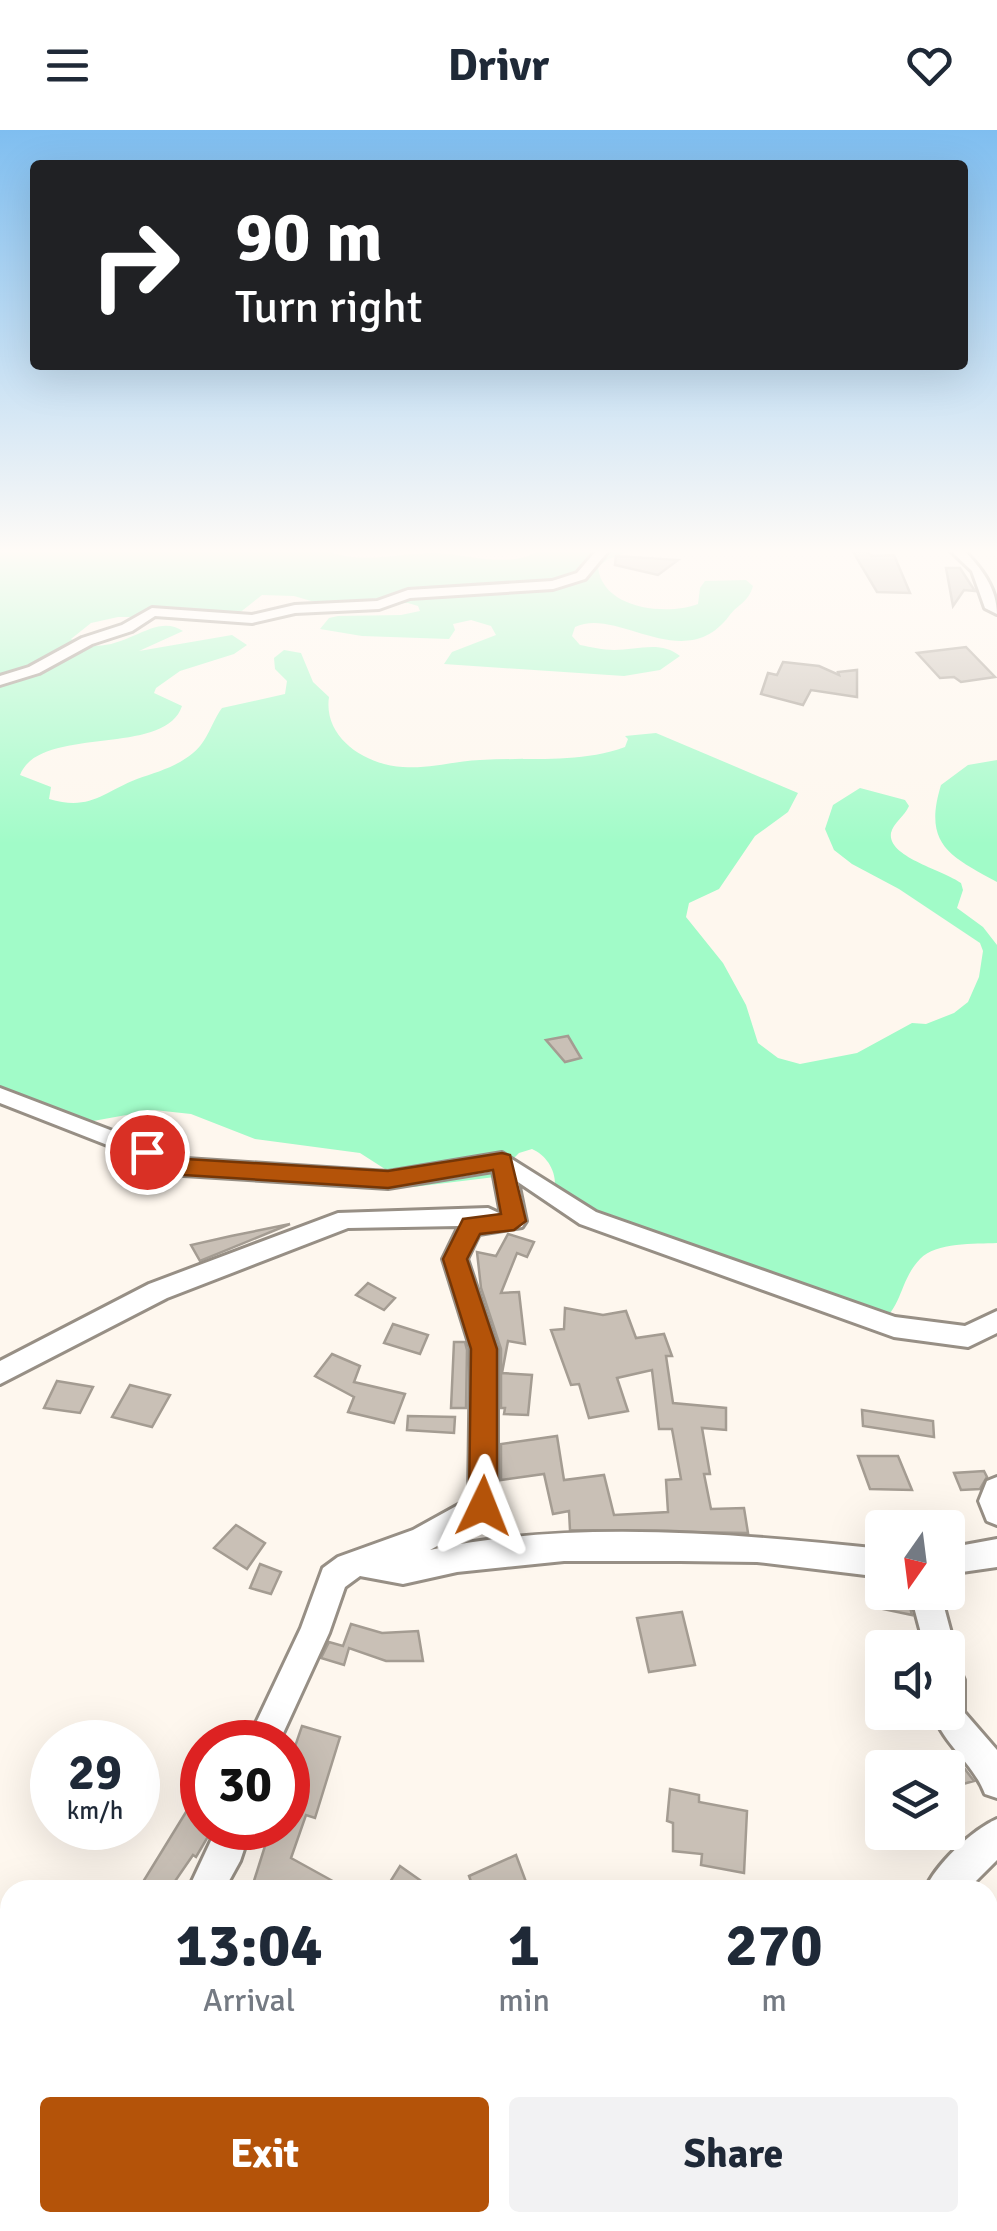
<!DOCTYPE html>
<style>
:root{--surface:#fff;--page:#f2f2f3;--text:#1f2937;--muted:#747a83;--accent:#b45309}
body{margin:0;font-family:Signika,sans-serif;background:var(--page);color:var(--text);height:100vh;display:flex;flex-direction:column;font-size:38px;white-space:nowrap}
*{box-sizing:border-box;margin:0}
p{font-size:32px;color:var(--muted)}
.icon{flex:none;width:55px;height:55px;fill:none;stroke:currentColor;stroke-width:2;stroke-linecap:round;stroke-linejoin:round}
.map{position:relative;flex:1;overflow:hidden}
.drawer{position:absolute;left:0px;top:1750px;width:998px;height:352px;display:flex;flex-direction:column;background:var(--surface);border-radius:30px 30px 0 0;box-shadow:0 10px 40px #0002}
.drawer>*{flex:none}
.hud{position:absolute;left:30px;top:30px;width:938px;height:210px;border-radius:10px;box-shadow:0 10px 40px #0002;background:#202124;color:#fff;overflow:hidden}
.needle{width:65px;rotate:194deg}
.tools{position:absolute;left:865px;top:1380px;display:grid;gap:20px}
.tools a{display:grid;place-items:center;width:100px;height:100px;border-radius:10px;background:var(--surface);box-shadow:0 10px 40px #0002;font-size:50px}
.speed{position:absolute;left:30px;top:1590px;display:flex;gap:20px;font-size:50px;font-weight:700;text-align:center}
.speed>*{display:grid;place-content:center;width:130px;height:130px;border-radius:50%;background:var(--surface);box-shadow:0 10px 40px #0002;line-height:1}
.speed small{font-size:25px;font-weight:400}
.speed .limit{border:15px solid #d22;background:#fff;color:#111}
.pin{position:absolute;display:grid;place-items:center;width:85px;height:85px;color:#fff;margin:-42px;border:5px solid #fff;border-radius:50%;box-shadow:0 2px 10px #0007}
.me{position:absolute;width:110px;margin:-55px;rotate:2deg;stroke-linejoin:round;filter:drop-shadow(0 0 8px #0008)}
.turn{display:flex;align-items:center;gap:35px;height:210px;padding:0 40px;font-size:45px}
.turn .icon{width:130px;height:130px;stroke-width:2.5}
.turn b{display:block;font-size:70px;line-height:85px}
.eta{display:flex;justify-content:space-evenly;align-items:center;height:170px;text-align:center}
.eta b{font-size:60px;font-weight:700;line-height:70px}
.action{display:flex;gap:20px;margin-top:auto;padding:20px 40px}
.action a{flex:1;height:115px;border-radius:10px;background:var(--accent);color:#fff;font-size:40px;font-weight:700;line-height:115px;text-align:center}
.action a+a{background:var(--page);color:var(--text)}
header{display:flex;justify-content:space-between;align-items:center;height:130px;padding:0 40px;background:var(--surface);font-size:45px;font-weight:700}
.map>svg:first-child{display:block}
</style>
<header><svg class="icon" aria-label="menu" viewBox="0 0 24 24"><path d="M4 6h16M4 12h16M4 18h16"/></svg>Drivr<svg class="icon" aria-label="heart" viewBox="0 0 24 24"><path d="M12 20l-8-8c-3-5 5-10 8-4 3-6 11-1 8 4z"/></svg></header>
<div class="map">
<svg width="997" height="2101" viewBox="0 0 997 2101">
<rect width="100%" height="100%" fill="#fef7ee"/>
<g fill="#a1fbc8">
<path d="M0,420h336l-3,3c35,11 70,-1 105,0 32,2 73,16 102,-3h94l-26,9 -10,8c4,42 68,49 100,37l2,-16 5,-7 41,-1 7,6c-5,17 -14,17 -24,30 -45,60 -112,-10 -154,11l-3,9 8,9c11,2 23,5 34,5 23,0 47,-10 66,6l-20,14 -36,6 -180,-12 8,-12 44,-17 -5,-9 -20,-6 -18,4 2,6 -6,9 -87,-3 -42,-7 9,-11 9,-2 63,-1 19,-4 -2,-5 -10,-3 -83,2 -31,-9 -32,-1 -24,19 -13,3h-107l-27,6 -20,16c47,25 80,-30 112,-8l-44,20 93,-16 15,10 -13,9 -54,17 -24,17 -2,5 28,13c-17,52 -142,18 -162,69l31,12 -2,12c41,12 53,-6 88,-20 20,-7 39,-12 56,-26 15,-12 18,-30 29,-45l63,-14 2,-13 -12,-12 -1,-11 10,-8 17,3 12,29 16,15c-6,41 37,68 74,70 26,2 52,-6 77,-7 49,-3 98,4 145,-13l3,-8 -3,-3 31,-3 142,60 -10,19 -33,24 -36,53 -30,14 -3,14 37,46 23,42 12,38 20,15 22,6 57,-11 55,-30 14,1 28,-11 14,-11 11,-25 4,-26 -3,-8 -81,-54 -47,-25 -18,-14 -9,-21 8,-24 27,-17 45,12 4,6c-4,10 -16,17 -18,27 -4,24 53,37 70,50l2,7 -6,18 26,19 14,18v298c-22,1 -61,-1 -77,16 -23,24 -15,51 -49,70l-265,-97 -51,-46c1,-16 -9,-31 -23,-37l-13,4 -24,24 -82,10 -53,-34 -105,-14 -64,-25 -37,-4 -83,15 -71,-19z"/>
<path d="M997,630v122c-48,-26 -74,-38 -56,-97l27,-20z"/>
</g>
<g fill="#c9c0b6" stroke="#a49c92" stroke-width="2.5">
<polygon points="852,420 864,420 872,426 894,425 910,463 877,462"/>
<polygon points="616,426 678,430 658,445 615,435"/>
<polygon points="946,438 960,438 975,461 964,460 953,476"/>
<polygon points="966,517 995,547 961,552 954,547 940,548 917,523"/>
<polygon points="783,532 819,536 839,545 838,542 857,540 857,567 811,560 803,575 761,564 768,543 777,545"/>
<polygon points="568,906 581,928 565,932 546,910"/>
<polygon points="290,1094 200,1131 191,1115 231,1106"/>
<polygon points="508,1104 534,1112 527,1127 517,1123 501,1163 519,1162 525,1214 508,1211 502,1243 532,1245 528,1285 504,1284 505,1278 501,1278 501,1219 481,1158 477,1122 496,1126"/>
<polygon points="368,1153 395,1168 384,1180 356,1165"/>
<polygon points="565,1178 603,1185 626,1181 636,1208 664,1204 672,1226 666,1226 673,1273 726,1278 726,1300 702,1298 710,1344 704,1344 711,1379 744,1378 748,1403 570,1400 569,1381 553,1384 544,1344 501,1350 501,1314 557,1306 564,1350 604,1345 614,1385 668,1382 666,1350 681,1349 672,1299 659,1299 652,1240 617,1248 628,1281 589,1288 579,1254 571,1255 551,1200 564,1199"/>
<polygon points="393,1194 428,1205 420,1224 384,1213"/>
<polygon points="454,1212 465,1212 467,1220 466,1278 451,1278"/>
<polygon points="332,1224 360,1236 354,1252 405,1264 394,1293 348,1282 354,1267 315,1246"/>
<polygon points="57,1251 93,1257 80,1283 44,1278"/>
<polygon points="130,1255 170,1265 152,1297 112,1287"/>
<polygon points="862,1280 933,1291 934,1307 863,1296"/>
<polygon points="408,1286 455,1287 454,1303 407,1300"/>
<polygon points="858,1326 898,1326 912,1360 870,1359"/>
<polygon points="984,1341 987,1347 980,1359 961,1360 954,1343"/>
<polygon points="236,1395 265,1413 247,1439 214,1418"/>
<polygon points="260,1434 281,1442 271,1464 250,1458"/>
<polygon points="883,1462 906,1462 912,1485 883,1479"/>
<polygon points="682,1482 695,1535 649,1542 637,1488"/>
<polygon points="351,1494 382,1503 418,1501 423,1531 386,1531 349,1518 344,1535 321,1528 329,1512 343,1516"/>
<polygon points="302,1596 340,1607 315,1688 306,1685 291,1728 349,1760 275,1760 253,1754 265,1716 258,1714 264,1698 288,1698 288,1637"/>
<polygon points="952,1622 974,1651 948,1658 948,1638 914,1638 914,1633"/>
<polygon points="202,1656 202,1698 213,1698 196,1727 193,1725 169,1760 138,1760"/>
<polygon points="670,1659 699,1665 699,1672 747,1681 744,1743 701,1735 702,1724 673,1721 673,1693 667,1691"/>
<polygon points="516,1725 529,1760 474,1760 469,1746"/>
<polygon points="400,1736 434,1760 385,1760"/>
</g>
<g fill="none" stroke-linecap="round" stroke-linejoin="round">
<defs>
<g id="minor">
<polygon points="597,420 609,420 585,449 553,459 410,468 379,479 295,483 252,493 155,486 132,501 92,514 39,543 0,555 0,546 29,537 82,508 122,495 152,478 252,485 295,475 377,471 408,460 552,451 577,443"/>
<path d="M950,420h13c18,17 34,39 34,64l-12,-6 -13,-37z"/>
<path d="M0,958l186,71 202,13 114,-19 94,59 299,105 70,9 32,-15v22l-29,14 -74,-10 -314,-113 -62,-42 8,39 -4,6 -43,7 -12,25 30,90v157l-4,9 -63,35c141,-31 309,-16 452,-1v28l-125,-15 -77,-1h-116l-107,11 -54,12 -43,-8 -15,11 -16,46 -50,109h-32l54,-114 22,-60 15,-11 75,-27 56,-31 2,-150 -28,-90 16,-33 -111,2 -181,70 -167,86v-23l149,-77 189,-71 150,-5 13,6 -8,-43 -105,17 -204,-13 -184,-72z"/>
<polygon points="997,1347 997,1395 987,1391 979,1371 987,1351"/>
<polygon points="997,1409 997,1437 948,1444 948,1418"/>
<polygon points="910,1462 940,1462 955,1518 951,1529 948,1530 948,1518 925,1518"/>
<path d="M948,1534l11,5 5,11v32l33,38v48l-12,-4c-12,-32 -42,-49 -52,-82h15z"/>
<path d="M997,1689v41l-30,30h-42c10,-25 47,-60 72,-71z"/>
<polygon points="217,1698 251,1698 240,1731 224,1760 188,1760"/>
<polygon points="988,2018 997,2022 997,2065 988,2061"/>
<polygon points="188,2092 238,2092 240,2097 241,2092 285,2092 281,2101 192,2101"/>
<polygon points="384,2092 425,2092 428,2101 388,2101"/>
<polygon points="452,2092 514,2092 510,2101 449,2101"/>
<polygon points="559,2092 599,2092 601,2101 561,2101"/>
<polygon points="740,2092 780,2092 778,2101 738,2101"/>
</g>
</defs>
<use href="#minor" stroke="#978f85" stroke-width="6"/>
<use href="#minor" fill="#fff" fill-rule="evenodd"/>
</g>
<linearGradient id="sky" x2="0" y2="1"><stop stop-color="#7fbef0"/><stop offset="0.59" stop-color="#fffbf7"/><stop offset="1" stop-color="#fffbf7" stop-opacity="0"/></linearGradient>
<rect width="997" height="714" fill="url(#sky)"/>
<polygon fill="#b45309" stroke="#753606" stroke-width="2.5" points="147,1015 186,1029 388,1041 502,1023 510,1025 526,1091 514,1100 480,1104 467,1129 497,1219 497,1376 493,1385 483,1389 473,1385 469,1376 471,1219 443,1129 463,1089 501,1084 493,1040 388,1058 184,1045 139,1028 136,1022 139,1017"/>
</svg>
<div class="tools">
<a><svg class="needle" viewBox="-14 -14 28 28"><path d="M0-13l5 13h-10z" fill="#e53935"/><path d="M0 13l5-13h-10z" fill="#747a83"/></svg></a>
<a><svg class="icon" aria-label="sound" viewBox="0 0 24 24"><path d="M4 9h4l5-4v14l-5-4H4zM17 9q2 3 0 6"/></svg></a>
<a><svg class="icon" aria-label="layers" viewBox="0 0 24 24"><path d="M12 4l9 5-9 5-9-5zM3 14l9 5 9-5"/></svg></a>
</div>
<div class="speed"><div>29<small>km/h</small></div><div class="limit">30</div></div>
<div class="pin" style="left:147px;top:1022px;background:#d93025"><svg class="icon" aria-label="arrive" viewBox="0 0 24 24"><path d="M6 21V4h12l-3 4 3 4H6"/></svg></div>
<svg class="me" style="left:483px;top:1376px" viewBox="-20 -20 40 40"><path d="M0-17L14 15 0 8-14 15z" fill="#b45309" stroke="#fff" stroke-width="4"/></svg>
<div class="hud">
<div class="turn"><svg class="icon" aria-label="right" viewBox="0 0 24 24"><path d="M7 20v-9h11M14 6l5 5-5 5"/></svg><div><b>90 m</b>Turn right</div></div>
</div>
<section class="drawer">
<div class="eta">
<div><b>13:04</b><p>Arrival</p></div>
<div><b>1</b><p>min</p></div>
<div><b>270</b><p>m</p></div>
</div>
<div class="action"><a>Exit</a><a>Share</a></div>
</section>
</div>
